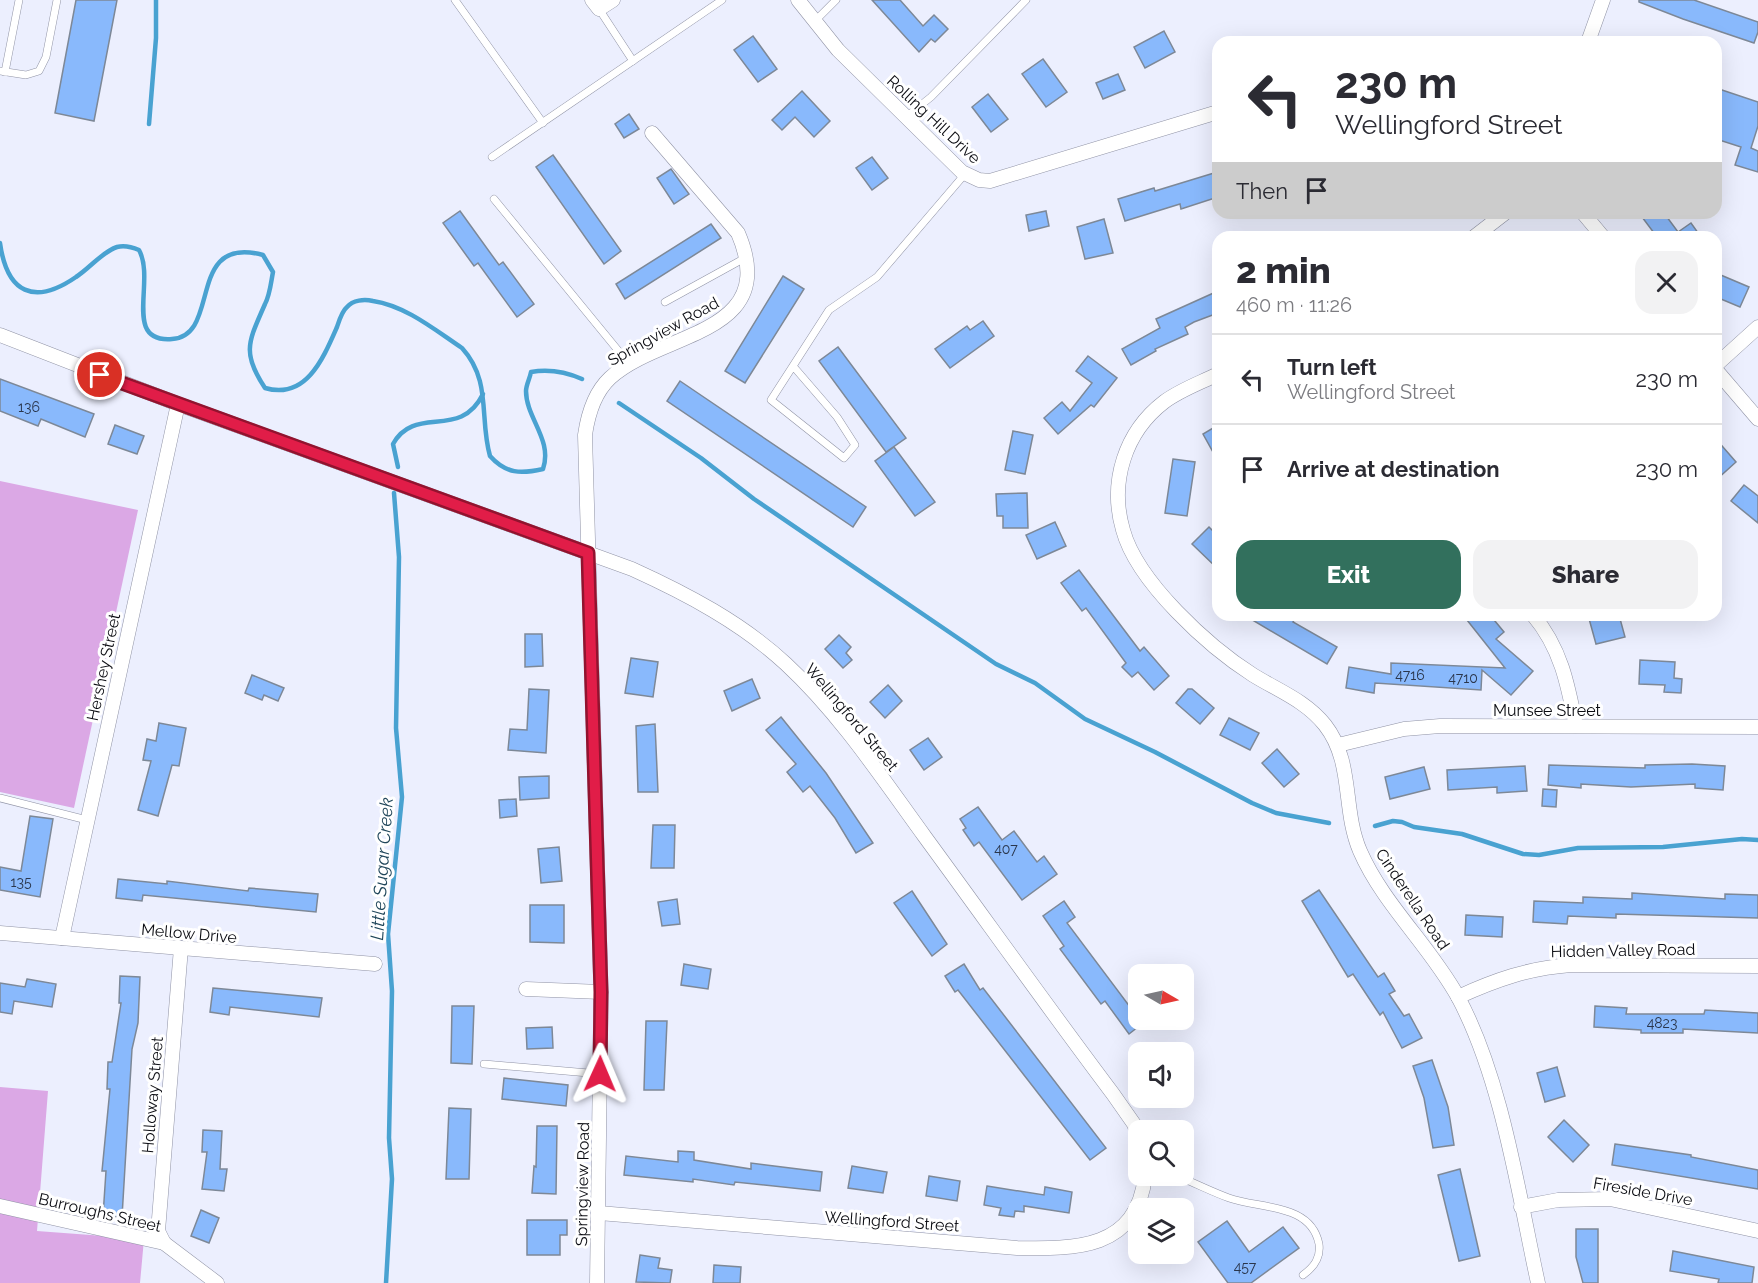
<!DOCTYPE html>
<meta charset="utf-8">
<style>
:root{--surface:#fff;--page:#f2f2f3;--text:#2b2b33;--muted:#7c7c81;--line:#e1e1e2;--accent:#32705d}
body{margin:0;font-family:Raleway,sans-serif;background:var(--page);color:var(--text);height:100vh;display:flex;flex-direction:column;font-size:22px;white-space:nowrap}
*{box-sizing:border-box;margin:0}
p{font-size:20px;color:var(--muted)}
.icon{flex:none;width:33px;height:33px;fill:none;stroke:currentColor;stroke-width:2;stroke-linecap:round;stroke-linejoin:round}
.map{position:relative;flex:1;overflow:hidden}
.drawer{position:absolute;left:1212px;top:231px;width:510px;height:390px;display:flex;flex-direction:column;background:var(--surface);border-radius:18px;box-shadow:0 6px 24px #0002}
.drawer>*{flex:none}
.top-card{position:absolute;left:1212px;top:36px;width:510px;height:183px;border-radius:18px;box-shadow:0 6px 24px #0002;background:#fff;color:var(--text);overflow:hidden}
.needle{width:39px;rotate:99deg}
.controls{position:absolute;left:1128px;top:964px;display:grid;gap:12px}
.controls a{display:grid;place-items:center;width:66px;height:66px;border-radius:12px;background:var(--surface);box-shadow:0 6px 24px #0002;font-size:30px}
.pin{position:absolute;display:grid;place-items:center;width:51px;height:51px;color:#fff;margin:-26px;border:3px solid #fff;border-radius:50%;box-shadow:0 2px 6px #0007}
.me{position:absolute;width:66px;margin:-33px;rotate:1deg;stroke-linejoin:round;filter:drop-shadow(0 0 4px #0008)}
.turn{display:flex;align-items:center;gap:21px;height:126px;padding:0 24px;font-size:27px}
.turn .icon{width:78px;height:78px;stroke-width:2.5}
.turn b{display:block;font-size:42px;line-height:51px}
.then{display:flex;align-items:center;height:57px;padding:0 24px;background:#0003;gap:12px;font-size:22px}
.round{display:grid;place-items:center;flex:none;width:63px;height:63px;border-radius:18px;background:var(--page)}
.headline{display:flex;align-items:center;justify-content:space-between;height:102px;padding:0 24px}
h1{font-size:36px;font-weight:800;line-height:45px}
.cta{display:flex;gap:12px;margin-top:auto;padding:12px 24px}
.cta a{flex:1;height:69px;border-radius:18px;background:var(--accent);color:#fff;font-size:24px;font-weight:800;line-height:69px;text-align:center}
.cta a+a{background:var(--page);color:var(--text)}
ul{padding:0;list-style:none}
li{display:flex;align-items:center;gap:18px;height:90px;padding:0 24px;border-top:2px solid var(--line)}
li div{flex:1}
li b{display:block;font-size:22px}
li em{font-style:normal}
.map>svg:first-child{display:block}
</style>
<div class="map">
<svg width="1758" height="1283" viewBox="0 0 1758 1283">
<rect width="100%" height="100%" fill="#eceffe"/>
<g fill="#dba8e5">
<polygon points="0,481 138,510 74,808 0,792"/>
<polygon points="0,1087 48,1091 37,1231 144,1239 140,1283 0,1283"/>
</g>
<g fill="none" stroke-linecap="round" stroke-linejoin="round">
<g stroke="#49a2d1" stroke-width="4.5">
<polyline points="149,124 156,38 156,0"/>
<path d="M0,243c7,50 34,63 76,34 14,-9 26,-25 41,-30 8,-2 15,0 22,3 17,31 -17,93 33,89 50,-3 13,-105 91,-84l10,17c-2,10 -3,23 -8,32 -16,37 -24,48 0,84 41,12 58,-29 72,-61 2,-6 5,-16 10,-20 6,-7 17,-8 26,-6 33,5 62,29 89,47 30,33 17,70 28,108 16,18 31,18 53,13 10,-29 -17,-51 -17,-78 0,-6 4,-13 5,-19 17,-3 35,0 51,7"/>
<polyline points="619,403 701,458 754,499 996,664 1035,683 1085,719 1155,752 1252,803 1276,813 1329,823"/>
<path d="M398,467l-5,-23c22,-40 67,-3 90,-50"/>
<polyline points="1375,826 1393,821 1402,822 1414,827 1462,834 1523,854 1539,855 1578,848 1663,847 1742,839 1758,840"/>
<polyline points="386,1283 392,1179 389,1138 392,991 388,934 402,797 396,728 399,557 394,493"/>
</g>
</g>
<g fill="#89b9fc" stroke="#7d8897" stroke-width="1.5">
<polygon points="76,0 117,0 94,121 55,113"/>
<polygon points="872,0 900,0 923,26 934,15 948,29 935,42 931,39 919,52"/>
<polygon points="1639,0 1694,0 1758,22 1758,32 1754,43 1683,19 1639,2"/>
<polygon points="1164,31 1175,52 1145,68 1134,47"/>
<polygon points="753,36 777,69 758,82 734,50"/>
<polygon points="1043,59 1067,92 1046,107 1022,74"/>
<polygon points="1118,74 1125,90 1103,99 1096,83"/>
<polygon points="1716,88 1758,102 1758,126 1751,148 1758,151 1758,172 1735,165 1741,147 1716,139"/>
<polygon points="802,91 830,121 814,137 795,117 782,130 772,120"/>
<polygon points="988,94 1008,119 991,132 972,107"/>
<polygon points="629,114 639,129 624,138 615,124"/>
<polygon points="553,155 621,251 604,264 536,167"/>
<polygon points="872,157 888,178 872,190 856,168"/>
<polygon points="671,169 689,194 674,204 657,178"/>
<polygon points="1214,173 1218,197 1181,209 1180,204 1125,221 1118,199 1154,188 1155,191"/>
<polygon points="460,211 499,265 503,262 534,304 517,317 478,263 474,266 443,223"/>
<polygon points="1046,211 1049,226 1029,231 1026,215"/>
<polygon points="1639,213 1664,213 1678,232 1691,223 1701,237 1657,237"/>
<polygon points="1104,219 1113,253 1085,259 1077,227"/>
<polygon points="711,224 721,238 625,299 616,284"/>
<polygon points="1716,273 1749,287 1740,307 1716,297"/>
<polygon points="783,276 804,289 745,383 725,371"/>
<polygon points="1218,291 1218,313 1194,322 1185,327 1188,334 1155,349 1156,351 1131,365 1122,349 1160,328 1156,319"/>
<polygon points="983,321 994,336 950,368 935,349 967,326 970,330"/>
<polygon points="838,347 906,438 886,452 819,361"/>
<polygon points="1088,356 1117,378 1094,407 1091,405 1058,434 1044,418 1062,402 1070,411 1092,383 1076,371"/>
<polygon points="0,379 94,414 85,437 41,419 38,426 0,411"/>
<polygon points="680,381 866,507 853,527 667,401"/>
<polygon points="115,425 144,436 137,454 108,444"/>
<polygon points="1218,425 1218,461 1203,434"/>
<polygon points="1013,431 1033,435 1025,474 1005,470"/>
<polygon points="1716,439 1736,462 1716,480"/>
<polygon points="894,447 935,502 915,516 875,461"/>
<polygon points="1173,459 1195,462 1187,516 1165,513"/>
<polygon points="1744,485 1758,496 1758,523 1731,501"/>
<polygon points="1027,493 1028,528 1003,528 1003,516 997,516 996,494"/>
<polygon points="1055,522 1066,546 1037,559 1026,535"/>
<polygon points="1209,527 1218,536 1218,569 1192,544"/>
<polygon points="1079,570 1140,651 1144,647 1169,676 1154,690 1138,672 1132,677 1122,667 1126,663 1086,608 1082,611 1061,583"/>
<polygon points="1244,615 1297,615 1293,622 1337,647 1327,664"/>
<polygon points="1463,615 1490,615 1504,632 1496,639 1533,671 1511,695 1482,670 1481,690 1375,683 1374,693 1346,688 1349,667 1391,674 1391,663 1505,668"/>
<polygon points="1588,615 1619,615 1625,637 1596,644"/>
<polygon points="525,634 542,634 543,666 525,667"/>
<polygon points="839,635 851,647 846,653 852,660 843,668 825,649"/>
<polygon points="631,658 658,662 653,697 625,693"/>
<polygon points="1640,660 1675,662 1674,678 1682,679 1681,693 1664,692 1665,685 1639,684"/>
<polygon points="252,675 284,688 278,701 264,695 262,700 245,693"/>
<polygon points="752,679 760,698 732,711 724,691"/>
<polygon points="888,685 902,701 885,718 870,702"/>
<polygon points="529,689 549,690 546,753 508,750 510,729 527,730"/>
<polygon points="1188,689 1192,689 1214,708 1200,724 1176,703"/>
<polygon points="781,717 826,773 873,843 856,853 835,818 810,786 803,792 787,772 796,764 766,730"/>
<polygon points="1229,718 1259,733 1250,750 1220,735"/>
<polygon points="159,723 186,728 179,766 172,765 158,816 138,810 151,761 143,760 147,739 156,741"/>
<polygon points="655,724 658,792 638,792 636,726"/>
<polygon points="928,738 942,757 924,770 910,750"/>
<polygon points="1277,749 1299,774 1284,787 1262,763"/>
<polygon points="1692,764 1725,766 1723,790 1695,788 1695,784 1631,787 1581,784 1581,788 1548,785 1549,765 1645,768 1645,765"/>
<polygon points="1525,766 1527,791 1497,793 1497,787 1448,790 1447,770"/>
<polygon points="1424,767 1430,789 1390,799 1385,777"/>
<polygon points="549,776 549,798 520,800 519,777"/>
<polygon points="1543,789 1557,790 1556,807 1542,806"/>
<polygon points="516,799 517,816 500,818 499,800"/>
<polygon points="978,807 1002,840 1014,831 1037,862 1044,856 1057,874 1022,900 979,842 974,846 963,830 966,828 960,819"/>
<polygon points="30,816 53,819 40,897 0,890 0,867 21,871"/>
<polygon points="653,825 675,825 674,868 651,868"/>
<polygon points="559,847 562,881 541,883 538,849"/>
<polygon points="118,879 167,884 167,881 248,891 249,888 318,894 316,912 143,895 142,901 116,898"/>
<polygon points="1319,890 1378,977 1384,973 1395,991 1389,994 1404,1016 1409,1014 1422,1038 1402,1048 1383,1012 1380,1015 1353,974 1348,977 1302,901"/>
<polygon points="912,891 947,944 932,956 894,903"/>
<polygon points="1632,893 1725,899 1725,894 1758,895 1758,918 1616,914 1616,918 1568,916 1567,924 1533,922 1534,901 1583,903 1583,897 1632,899"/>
<polygon points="677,899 680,924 662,926 658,902"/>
<polygon points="1064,901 1075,917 1067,923 1130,1007 1138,1001 1138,1027 1129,1034 1105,1001 1101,1004 1060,949 1064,946 1043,916"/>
<polygon points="530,905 564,905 564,943 530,942"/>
<polygon points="1466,915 1503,917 1502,937 1465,935"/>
<polygon points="684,964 711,969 708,989 681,985"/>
<polygon points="964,964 980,990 983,988 1106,1148 1090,1160 958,990 955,992 945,976"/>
<polygon points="120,976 140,977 138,1023 132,1049 122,1217 103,1216 106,1171 102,1171 110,1089 107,1089 108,1062 112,1062 121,1003 119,1003"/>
<polygon points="27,979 56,984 52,1007 14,1001 12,1014 0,1012 0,983 25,987"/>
<polygon points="213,988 322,998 319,1017 230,1007 229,1015 210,1012"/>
<polygon points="452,1006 474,1006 472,1064 451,1063"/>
<polygon points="1595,1006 1627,1008 1626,1014 1704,1014 1705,1010 1758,1013 1758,1033 1683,1029 1683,1033 1641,1033 1641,1030 1594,1027"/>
<polygon points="646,1021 667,1021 664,1090 644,1090"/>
<polygon points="552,1027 553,1048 527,1049 526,1028"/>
<polygon points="1432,1060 1448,1107 1454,1145 1433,1148 1424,1098 1413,1066"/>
<polygon points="1557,1067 1565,1096 1545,1102 1537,1073"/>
<polygon points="504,1078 568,1085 566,1106 502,1099"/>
<polygon points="449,1108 471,1109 469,1179 446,1179"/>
<polygon points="1564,1120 1589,1145 1573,1162 1548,1137"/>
<polygon points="537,1126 557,1126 556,1194 532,1193 534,1166 536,1167"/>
<polygon points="203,1130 222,1131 220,1169 227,1169 224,1191 202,1189 207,1152 202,1152"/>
<polygon points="1615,1144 1691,1155 1691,1157 1758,1170 1758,1189 1612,1165"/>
<polygon points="678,1151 694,1152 694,1160 751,1169 751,1163 822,1172 820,1191 735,1182 734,1185 693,1179 693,1182 624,1175 626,1156 678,1162"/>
<polygon points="852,1166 887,1172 883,1193 848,1188"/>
<polygon points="1460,1169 1480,1256 1459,1261 1438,1175"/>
<polygon points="929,1176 960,1181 957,1201 926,1196"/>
<polygon points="987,1186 1044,1195 1045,1187 1072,1192 1069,1213 1024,1206 1024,1212 1015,1211 1014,1217 999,1215 1001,1208 984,1205"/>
<polygon points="201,1210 219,1218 209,1243 191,1236"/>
<polygon points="527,1220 567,1220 567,1235 560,1235 560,1255 527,1255"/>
<polygon points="1227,1221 1249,1252 1283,1227 1299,1248 1251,1283 1228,1283 1198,1242"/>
<polygon points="1576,1229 1598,1229 1598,1283 1583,1283 1576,1257"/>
<polygon points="1673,1251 1754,1267 1752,1283 1718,1283 1719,1279 1670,1271"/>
<polygon points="640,1255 660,1258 658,1268 672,1270 670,1283 636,1282"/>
<polygon points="714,1265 741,1267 740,1283 713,1283"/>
</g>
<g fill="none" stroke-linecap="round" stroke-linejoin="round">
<defs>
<g id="lane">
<polyline points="455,0 543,123"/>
<polyline points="599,9 633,61"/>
<polyline points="815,21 836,0"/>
<polyline points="0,71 26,75 39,71 46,57 57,0"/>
<polyline points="5,72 19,0"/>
<polyline points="906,117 931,97 1026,0"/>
<polyline points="492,157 722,0"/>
<polyline points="494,199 630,365"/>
<polyline points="665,302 745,258"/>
<polyline points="793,366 837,417 855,445 844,458 771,400 829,310 877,277 965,174"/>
<polyline points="0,798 87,820"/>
<polyline points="484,1064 600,1074"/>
<path d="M1177,1176c18,7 35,16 52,22 31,11 82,5 90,46 2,14 -5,23 -16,31"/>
</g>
<g id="street">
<polyline points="592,0 599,9 613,0"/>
<polyline points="798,0 838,50 962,172 979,180 990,181 1218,112"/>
<polyline points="1588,42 1603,0"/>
<polyline points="1583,213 1603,237"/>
<polyline points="1474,237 1505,213"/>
<path d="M0,335l178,69 454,165c55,25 110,54 154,95 54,50 96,114 139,173 63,86 124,172 188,257l21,30 4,12"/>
<polyline points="1716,365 1758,327"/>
<polyline points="1716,370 1758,419"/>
<path d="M1218,374c-18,9 -38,16 -54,28 -39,30 -55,80 -41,128 14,52 86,117 130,145 26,16 53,26 72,50 29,37 17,84 35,126 23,53 70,95 98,146 44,82 60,195 80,286"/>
<path d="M1533,615c28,33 35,70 43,111"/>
<polyline points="1338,745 1404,729 1440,726 1758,727"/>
<polyline points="0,933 375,964"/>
<polyline points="62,938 178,404"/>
<polyline points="526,989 601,992"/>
<path d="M1458,997c37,-17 71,-29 113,-32l187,1"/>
<polyline points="0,1206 164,1243 217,1283"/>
<polyline points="1521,1207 1558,1200 1610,1199 1758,1231"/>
<path d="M599,1213l418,35c58,1 120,2 128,-72"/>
<polyline points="164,1243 158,1231 181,948"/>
<path d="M597,1283l4,-291 -16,-557c3,-21 9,-42 25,-57 51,-47 172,-42 128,-145l-86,-100"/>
</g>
</defs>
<use href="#lane" stroke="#9093a5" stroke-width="8"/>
<use href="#street" stroke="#9093a5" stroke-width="15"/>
<use href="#lane" stroke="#fff" stroke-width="7"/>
<use href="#street" stroke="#fff" stroke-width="14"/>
</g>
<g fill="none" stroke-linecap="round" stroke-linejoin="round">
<defs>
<polyline id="route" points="100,375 588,553 601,992 600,1074"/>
</defs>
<use href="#route" stroke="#92132f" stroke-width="15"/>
<use href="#route" stroke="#e11d48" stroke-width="10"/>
</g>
<g text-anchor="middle" stroke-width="6" stroke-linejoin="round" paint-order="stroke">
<g font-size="14" fill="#2a364c">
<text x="29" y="412">136</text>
<text x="1410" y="680">4716</text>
<text x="1463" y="683">4710</text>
<text x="1006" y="854">407</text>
<text x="21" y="887">135</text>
<text x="1662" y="1028">4823</text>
<text x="1245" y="1272">457</text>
</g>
<g font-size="16" fill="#0a0b11" stroke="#fff">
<text transform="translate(934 119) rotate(43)" y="6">Rolling Hill Drive</text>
<text transform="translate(663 331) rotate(-29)" y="6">Springview Road</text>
<text transform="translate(103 667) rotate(-78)" y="6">Hershey Street</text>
<text x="1547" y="716">Munsee Street</text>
<text transform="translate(852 717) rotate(50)" y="6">Wellingford Street</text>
<text transform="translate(1413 899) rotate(56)" y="6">Cinderella Road</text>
<text transform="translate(189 933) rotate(5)" y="6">Mellow Drive</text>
<text transform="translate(1623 950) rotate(-1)" y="6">Hidden Valley Road</text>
<text transform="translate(152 1095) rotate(-85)" y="6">Holloway Street</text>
<text transform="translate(582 1184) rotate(-89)" y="6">Springview Road</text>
<text transform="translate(1643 1191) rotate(10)" y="6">Fireside Drive</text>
<text transform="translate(100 1212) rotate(13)" y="6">Burroughs Street</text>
<text transform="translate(892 1221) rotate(4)" y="6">Wellingford Street</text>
</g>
<g font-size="18" font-style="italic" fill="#20465a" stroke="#fff">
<text transform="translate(382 869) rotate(-86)" y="6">Little Sugar Creek</text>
</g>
</g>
</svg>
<div class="controls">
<a><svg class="needle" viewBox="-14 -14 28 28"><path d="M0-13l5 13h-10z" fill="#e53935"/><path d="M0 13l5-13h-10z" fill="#7c7c81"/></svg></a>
<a><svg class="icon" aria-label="sound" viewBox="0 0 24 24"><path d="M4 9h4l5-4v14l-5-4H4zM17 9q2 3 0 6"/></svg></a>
<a><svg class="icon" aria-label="search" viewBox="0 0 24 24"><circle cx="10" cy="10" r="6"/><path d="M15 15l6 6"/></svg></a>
<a><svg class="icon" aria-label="layers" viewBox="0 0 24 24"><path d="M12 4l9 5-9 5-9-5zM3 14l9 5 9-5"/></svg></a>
</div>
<div class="pin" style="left:100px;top:375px;background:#d93025"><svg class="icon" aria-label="arrive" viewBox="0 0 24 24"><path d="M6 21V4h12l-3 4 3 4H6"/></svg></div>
<svg class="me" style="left:600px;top:1074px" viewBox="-20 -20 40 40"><path d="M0-17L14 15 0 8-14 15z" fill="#e11d48" stroke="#fff" stroke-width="4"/></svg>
<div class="top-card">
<div class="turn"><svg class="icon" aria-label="left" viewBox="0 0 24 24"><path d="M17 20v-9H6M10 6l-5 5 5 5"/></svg><div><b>230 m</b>Wellingford Street</div></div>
<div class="then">Then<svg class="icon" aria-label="arrive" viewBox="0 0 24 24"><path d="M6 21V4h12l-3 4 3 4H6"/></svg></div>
</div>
<section class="drawer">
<div class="headline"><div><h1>2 min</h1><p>460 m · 11:26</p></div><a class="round"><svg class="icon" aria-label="close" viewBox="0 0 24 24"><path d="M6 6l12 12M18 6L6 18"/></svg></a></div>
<ul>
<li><svg class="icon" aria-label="left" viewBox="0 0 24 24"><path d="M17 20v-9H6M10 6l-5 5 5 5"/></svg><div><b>Turn left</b><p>Wellingford Street</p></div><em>230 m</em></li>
<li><svg class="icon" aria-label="arrive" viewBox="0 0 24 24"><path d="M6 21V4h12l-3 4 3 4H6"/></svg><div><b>Arrive at destination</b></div><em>230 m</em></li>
</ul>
<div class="cta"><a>Exit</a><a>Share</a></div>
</section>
</div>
